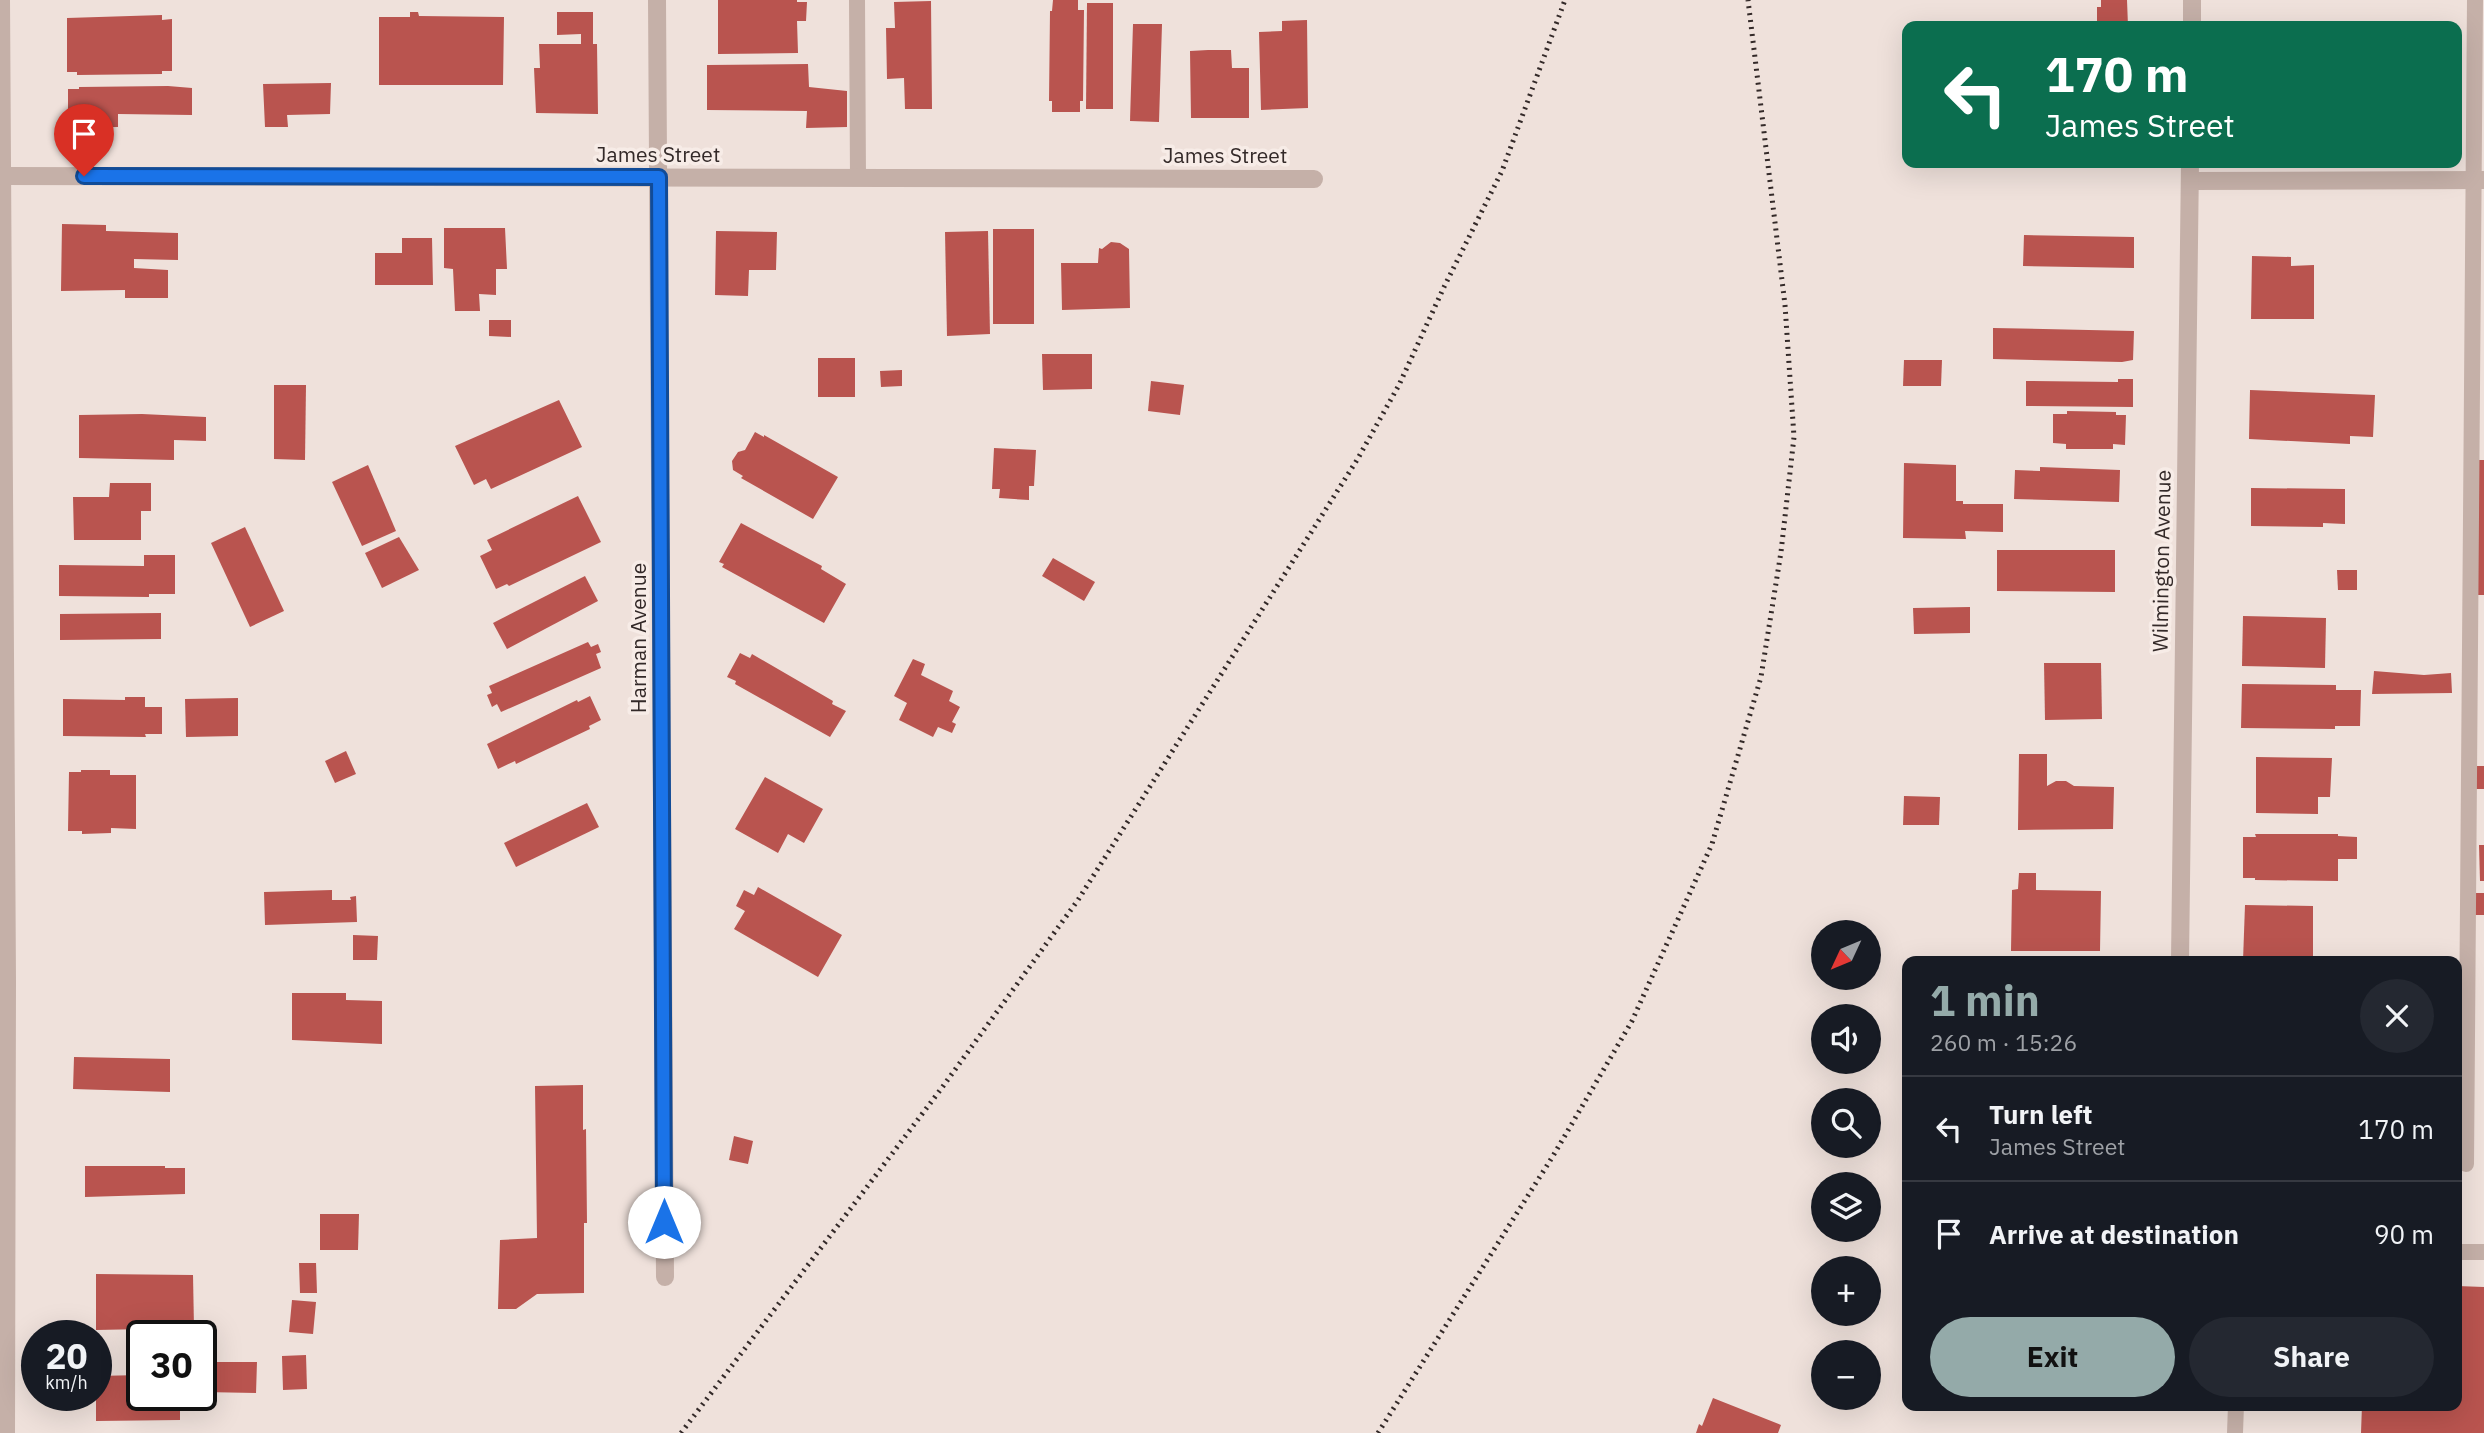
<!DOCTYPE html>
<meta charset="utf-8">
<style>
:root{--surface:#171b24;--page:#242831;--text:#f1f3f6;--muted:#9ea1a6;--line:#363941;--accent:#94aaa9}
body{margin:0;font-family:"IBM Plex Sans",sans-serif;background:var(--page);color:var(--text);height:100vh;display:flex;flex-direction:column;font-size:26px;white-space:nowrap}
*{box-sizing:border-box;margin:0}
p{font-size:23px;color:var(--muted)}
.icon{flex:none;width:38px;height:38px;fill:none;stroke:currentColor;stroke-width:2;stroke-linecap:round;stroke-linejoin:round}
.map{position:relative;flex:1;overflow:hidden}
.sheet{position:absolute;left:1902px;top:956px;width:560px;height:455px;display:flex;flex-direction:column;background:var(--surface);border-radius:14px;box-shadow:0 7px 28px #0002}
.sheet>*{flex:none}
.hud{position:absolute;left:1902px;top:21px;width:560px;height:147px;border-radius:14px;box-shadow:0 7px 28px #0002;background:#0b6e4f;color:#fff;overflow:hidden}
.needle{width:46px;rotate:226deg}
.tools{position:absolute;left:1811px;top:920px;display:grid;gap:14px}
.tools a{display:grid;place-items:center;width:70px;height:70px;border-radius:50%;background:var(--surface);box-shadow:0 7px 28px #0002;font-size:35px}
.speed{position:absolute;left:21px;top:1320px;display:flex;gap:14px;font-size:35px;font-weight:700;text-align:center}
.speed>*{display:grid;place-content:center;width:91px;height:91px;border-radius:50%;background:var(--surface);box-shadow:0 7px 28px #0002;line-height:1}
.speed small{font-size:18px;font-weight:400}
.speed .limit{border:4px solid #111;border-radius:10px;background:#fff;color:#111}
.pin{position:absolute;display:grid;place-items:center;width:60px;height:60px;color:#fff;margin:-72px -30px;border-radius:50% 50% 50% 0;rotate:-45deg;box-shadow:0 0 7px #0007}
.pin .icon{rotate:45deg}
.me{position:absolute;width:77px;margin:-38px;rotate:0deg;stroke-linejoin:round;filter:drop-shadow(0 0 5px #0008)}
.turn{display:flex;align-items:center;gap:24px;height:147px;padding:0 28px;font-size:32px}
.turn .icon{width:91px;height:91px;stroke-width:2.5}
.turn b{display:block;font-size:49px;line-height:60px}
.round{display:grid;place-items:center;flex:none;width:74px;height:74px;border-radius:37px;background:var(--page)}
.summary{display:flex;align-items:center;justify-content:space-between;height:119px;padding:0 28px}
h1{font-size:42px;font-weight:800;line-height:52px;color:var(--accent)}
.primary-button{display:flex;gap:14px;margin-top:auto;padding:14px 28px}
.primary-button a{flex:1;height:80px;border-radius:42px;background:var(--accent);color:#111;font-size:28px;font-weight:800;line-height:80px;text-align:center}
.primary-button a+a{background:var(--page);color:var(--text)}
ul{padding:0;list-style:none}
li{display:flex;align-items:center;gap:21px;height:105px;padding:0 28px;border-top:2px solid var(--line)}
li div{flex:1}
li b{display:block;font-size:26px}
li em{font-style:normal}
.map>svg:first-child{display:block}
</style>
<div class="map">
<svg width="2484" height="1433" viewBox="0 0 2484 1433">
<rect width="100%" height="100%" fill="#efe1db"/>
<g fill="#b9544f">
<polygon points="718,0 797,0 797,2 807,2 806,21 797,21 798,53 718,54"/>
<polygon points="1053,0 1078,0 1078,10 1084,10 1083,101 1080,101 1080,112 1052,112 1052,101 1049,101 1050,11 1052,11"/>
<polygon points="2101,0 2127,0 2128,26 2097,26 2097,7 2101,7"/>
<polygon points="931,1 932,109 905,109 904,78 887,79 886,28 895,28 894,2"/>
<polygon points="1087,3 1113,3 1113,109 1086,109"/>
<polygon points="410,12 418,12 419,16 504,17 503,85 379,85 379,17 410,17"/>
<polygon points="557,12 593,12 593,44 597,44 598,114 536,113 534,68 540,68 539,44 581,44 581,34 557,35"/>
<polygon points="162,15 162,20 172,19 172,71 162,71 162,74 77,75 77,72 67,72 67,18"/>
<polygon points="1307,20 1308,108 1261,110 1259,32 1282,31 1282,21"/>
<polygon points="1133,24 1162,24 1159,122 1130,121"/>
<polygon points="1208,50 1231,50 1232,68 1249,68 1249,118 1191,118 1190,51"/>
<polygon points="808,64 809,87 847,91 847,127 806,128 807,111 707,110 707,65"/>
<polygon points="331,83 330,114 287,115 288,127 265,127 263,84"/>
<polygon points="168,86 192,88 192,115 118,114 118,127 68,128 68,89 79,89 79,87"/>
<polygon points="62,224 106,225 106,231 178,233 178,260 134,259 134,268 168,270 168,298 125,298 125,290 61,291"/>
<polygon points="444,228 505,228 507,269 496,269 496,295 479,294 480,311 455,311 453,269 444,268"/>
<rect x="993" y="229" width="41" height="95"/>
<polygon points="716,231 777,232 776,270 749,270 748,296 715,295"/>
<polygon points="988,231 990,334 947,336 945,232"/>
<polygon points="2024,235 2134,237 2134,268 2023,266"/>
<polygon points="402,238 432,238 433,285 375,285 375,253 402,253"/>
<polygon points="1111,242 1120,243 1129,249 1130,308 1062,310 1061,263 1098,263 1099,248 1102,249"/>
<polygon points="2252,256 2291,257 2291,266 2314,265 2314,319 2251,319"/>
<polygon points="489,320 511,320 511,337 489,336"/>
<polygon points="1993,328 2134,331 2133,360 2122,362 1993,359"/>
<polygon points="1042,354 1092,354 1092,389 1043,390"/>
<rect x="818" y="358" width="37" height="39"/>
<polygon points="1904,360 1942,360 1941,386 1903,386"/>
<polygon points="902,370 902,386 881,387 880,371"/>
<polygon points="2118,379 2133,379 2133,407 2026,406 2026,381 2118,382"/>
<polygon points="1151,381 1184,385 1180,415 1148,411"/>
<polygon points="274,385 306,385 305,460 274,459"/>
<polygon points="2250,390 2375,395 2373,437 2350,436 2350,444 2249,439"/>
<polygon points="559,400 582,447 491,489 486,479 474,485 455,446"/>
<polygon points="2067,411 2116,412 2116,415 2126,415 2125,445 2113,444 2113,449 2066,449 2066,444 2053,443 2053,414 2067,414"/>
<polygon points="142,414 206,417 206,441 174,440 174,460 79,458 79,415"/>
<polygon points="755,432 764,437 764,435 838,477 813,519 741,478 743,476 733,470 732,461 738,452 745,450"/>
<polygon points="994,448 1036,450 1034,486 1029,486 1029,500 999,498 1000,489 992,489"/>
<rect x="2476" y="460" width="8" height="135"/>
<polygon points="1904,463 1956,465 1956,501 1963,501 1963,504 2003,504 2003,532 1965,531 1966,539 1903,538"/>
<polygon points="368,465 396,531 362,546 332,482"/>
<polygon points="2040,467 2120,470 2119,502 2014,499 2015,470 2040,471"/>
<polygon points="110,483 151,483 151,511 141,511 141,540 74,540 73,497 109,497"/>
<polygon points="2251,488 2345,489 2345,524 2323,523 2323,527 2251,526"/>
<polygon points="578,496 601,542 509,586 507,584 496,589 480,556 492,550 487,540"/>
<polygon points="741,523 822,566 821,569 846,584 824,623 722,567 724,564 719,562"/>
<polygon points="245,527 284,611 250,627 211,543"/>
<polygon points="399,537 419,570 382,588 365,553"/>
<polygon points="1997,550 2115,550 2115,592 1997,591"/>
<polygon points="144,555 175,555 175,594 149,594 149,597 59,596 59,565 144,566"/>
<polygon points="1053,558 1095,582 1084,601 1042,576"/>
<polygon points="2337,570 2357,570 2357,590 2338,590"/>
<polygon points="585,576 598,601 507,649 493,623"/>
<polygon points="1970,607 1970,633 1914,634 1913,608"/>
<polygon points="161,613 161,639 60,640 60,614"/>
<polygon points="2243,616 2326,618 2325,668 2242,666"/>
<polygon points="588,642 591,647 598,644 601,652 596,654 601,668 501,712 497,704 492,707 487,695 492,693 489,686"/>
<polygon points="740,653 750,658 752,654 833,701 832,704 846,711 830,737 735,684 736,681 727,677"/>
<polygon points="913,659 925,664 921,675 953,691 949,701 960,707 952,722 956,724 952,733 938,727 933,737 899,720 907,703 894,696"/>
<polygon points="2044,663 2101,663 2102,719 2045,720"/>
<polygon points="2374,671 2424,675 2451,673 2452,693 2372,694"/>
<polygon points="2242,684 2336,685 2336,690 2361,690 2360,726 2335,726 2335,729 2241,728"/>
<polygon points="590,696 601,720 589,726 590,729 516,764 515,761 498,769 487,744 577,700 578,702"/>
<polygon points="125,697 145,697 145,707 162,707 162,734 145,734 146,737 63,736 63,699 125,700"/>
<polygon points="238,698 238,736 186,737 185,699"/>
<polygon points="346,751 356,774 335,783 325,761"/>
<polygon points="2019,754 2047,754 2047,786 2056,781 2066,781 2074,786 2114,787 2113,829 2018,830"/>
<polygon points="2256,757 2332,758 2330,797 2318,797 2318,814 2256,813"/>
<polygon points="2475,766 2484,766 2484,789 2474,789"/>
<polygon points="81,770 110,770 110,775 136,775 136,829 111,828 111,833 82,834 82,831 68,831 69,772 81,772"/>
<polygon points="765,777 823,809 804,843 788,834 778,853 735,829"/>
<polygon points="1904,796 1940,797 1939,825 1903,825"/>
<polygon points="587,803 599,827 516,867 504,843"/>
<polygon points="2255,834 2338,834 2338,836 2357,837 2357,859 2338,859 2338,881 2255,880 2255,878 2243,878 2243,837 2256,837"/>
<polygon points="2479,845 2484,845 2484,881 2480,881"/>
<polygon points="2019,873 2036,873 2036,890 2101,891 2100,951 2011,951 2012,890 2018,889"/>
<polygon points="758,887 842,935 818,977 734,929 745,911 736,906 744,890 754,895"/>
<polygon points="332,890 332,900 351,900 350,897 356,896 357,922 265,925 264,892"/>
<polygon points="2474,893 2484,893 2484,915 2473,915"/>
<polygon points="2245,905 2313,906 2313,961 2243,961"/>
<polygon points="353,935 378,936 377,960 353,960"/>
<polygon points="292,993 346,993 346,1000 382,1001 382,1044 292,1040"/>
<polygon points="74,1057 170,1059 170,1092 73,1089"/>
<polygon points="583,1085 583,1130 586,1129 587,1223 584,1223 584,1293 537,1294 516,1309 498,1309 500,1240 537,1238 535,1086"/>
<polygon points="734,1136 753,1141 748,1164 729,1160"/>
<polygon points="85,1166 165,1166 165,1168 185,1168 185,1194 85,1197"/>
<polygon points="320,1214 359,1214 358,1250 320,1250"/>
<polygon points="299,1263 316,1263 317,1293 300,1293"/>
<polygon points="96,1274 193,1275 194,1328 96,1330"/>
<polygon points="2457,1286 2484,1287 2484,1433 2361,1433 2362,1405 2457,1405"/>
<polygon points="292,1300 316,1302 313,1334 289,1332"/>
<polygon points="306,1355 307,1389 283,1390 282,1356"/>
<polygon points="204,1362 257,1362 256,1393 203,1392"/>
<polygon points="142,1375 142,1395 180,1395 180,1420 96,1421 96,1376"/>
<polygon points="1713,1398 1781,1425 1778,1433 1696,1433 1699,1424 1702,1426"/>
</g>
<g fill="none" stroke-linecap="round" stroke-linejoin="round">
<g stroke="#c5b0a8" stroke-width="16">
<polyline points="857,0 858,178"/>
<polyline points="2466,1164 2475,0"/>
<polyline points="2457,1252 2484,1252"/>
<polyline points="2235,1433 2236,1405"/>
</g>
<g stroke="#c5b0a8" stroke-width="18">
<polyline points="1,0 7,982 6,1433"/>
<polyline points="657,0 665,1277"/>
<polyline points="2192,26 2192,0"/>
<polyline points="2,176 1314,179"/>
<polyline points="2190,181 2484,180"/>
<polyline points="2180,961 2190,163"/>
</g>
<g stroke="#332928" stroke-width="5" stroke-dasharray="2 5" stroke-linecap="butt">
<polyline points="681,1433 941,1089 1078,900 1357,460 1399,385 1444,287 1502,171 1565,0"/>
<polyline points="1378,1433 1553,1156 1632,1021 1712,844 1761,677 1781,552 1794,437 1785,305 1748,0"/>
</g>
</g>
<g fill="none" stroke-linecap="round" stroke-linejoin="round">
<defs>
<polyline id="route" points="84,176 659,177 664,1222"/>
</defs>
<use href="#route" stroke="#114b97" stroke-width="18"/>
<use href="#route" stroke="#1a73e8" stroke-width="12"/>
</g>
<g text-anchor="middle" stroke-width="7" stroke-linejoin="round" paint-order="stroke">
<g font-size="21" fill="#332928" stroke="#f7ece7">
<text x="658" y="162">James Street</text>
<text x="1225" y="163">James Street</text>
<text transform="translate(2162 561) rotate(-89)" y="7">Wilmington Avenue</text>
<text transform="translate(639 638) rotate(-90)" y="7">Harman Avenue</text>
</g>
</g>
</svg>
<div class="tools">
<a><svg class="needle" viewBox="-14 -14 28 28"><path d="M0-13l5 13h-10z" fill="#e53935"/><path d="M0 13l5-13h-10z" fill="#9ea1a6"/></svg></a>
<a><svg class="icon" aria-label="sound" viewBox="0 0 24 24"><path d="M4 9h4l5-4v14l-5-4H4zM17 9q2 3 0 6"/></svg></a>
<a><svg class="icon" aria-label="search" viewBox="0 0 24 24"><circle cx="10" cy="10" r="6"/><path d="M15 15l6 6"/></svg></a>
<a><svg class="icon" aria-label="layers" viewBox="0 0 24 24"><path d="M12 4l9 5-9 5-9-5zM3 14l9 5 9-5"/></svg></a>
<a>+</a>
<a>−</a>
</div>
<div class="speed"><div>20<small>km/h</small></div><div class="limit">30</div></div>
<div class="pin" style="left:84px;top:176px;background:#d93025"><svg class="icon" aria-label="arrive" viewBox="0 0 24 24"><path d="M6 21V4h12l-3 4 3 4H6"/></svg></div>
<svg class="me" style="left:664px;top:1222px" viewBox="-20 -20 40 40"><circle r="19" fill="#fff"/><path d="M0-13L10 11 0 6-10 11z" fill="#1a73e8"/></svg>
<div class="hud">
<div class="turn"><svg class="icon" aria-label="left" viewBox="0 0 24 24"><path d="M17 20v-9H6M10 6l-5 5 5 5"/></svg><div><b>170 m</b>James Street</div></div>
</div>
<section class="sheet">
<div class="summary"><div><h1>1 min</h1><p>260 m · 15:26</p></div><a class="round"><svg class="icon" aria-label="close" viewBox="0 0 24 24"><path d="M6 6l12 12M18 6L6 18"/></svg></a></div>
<ul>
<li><svg class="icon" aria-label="left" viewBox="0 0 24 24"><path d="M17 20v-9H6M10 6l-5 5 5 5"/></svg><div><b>Turn left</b><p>James Street</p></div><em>170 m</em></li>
<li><svg class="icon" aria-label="arrive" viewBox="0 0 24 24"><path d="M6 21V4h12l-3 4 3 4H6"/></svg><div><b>Arrive at destination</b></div><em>90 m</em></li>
</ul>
<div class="primary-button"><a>Exit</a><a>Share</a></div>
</section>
</div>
